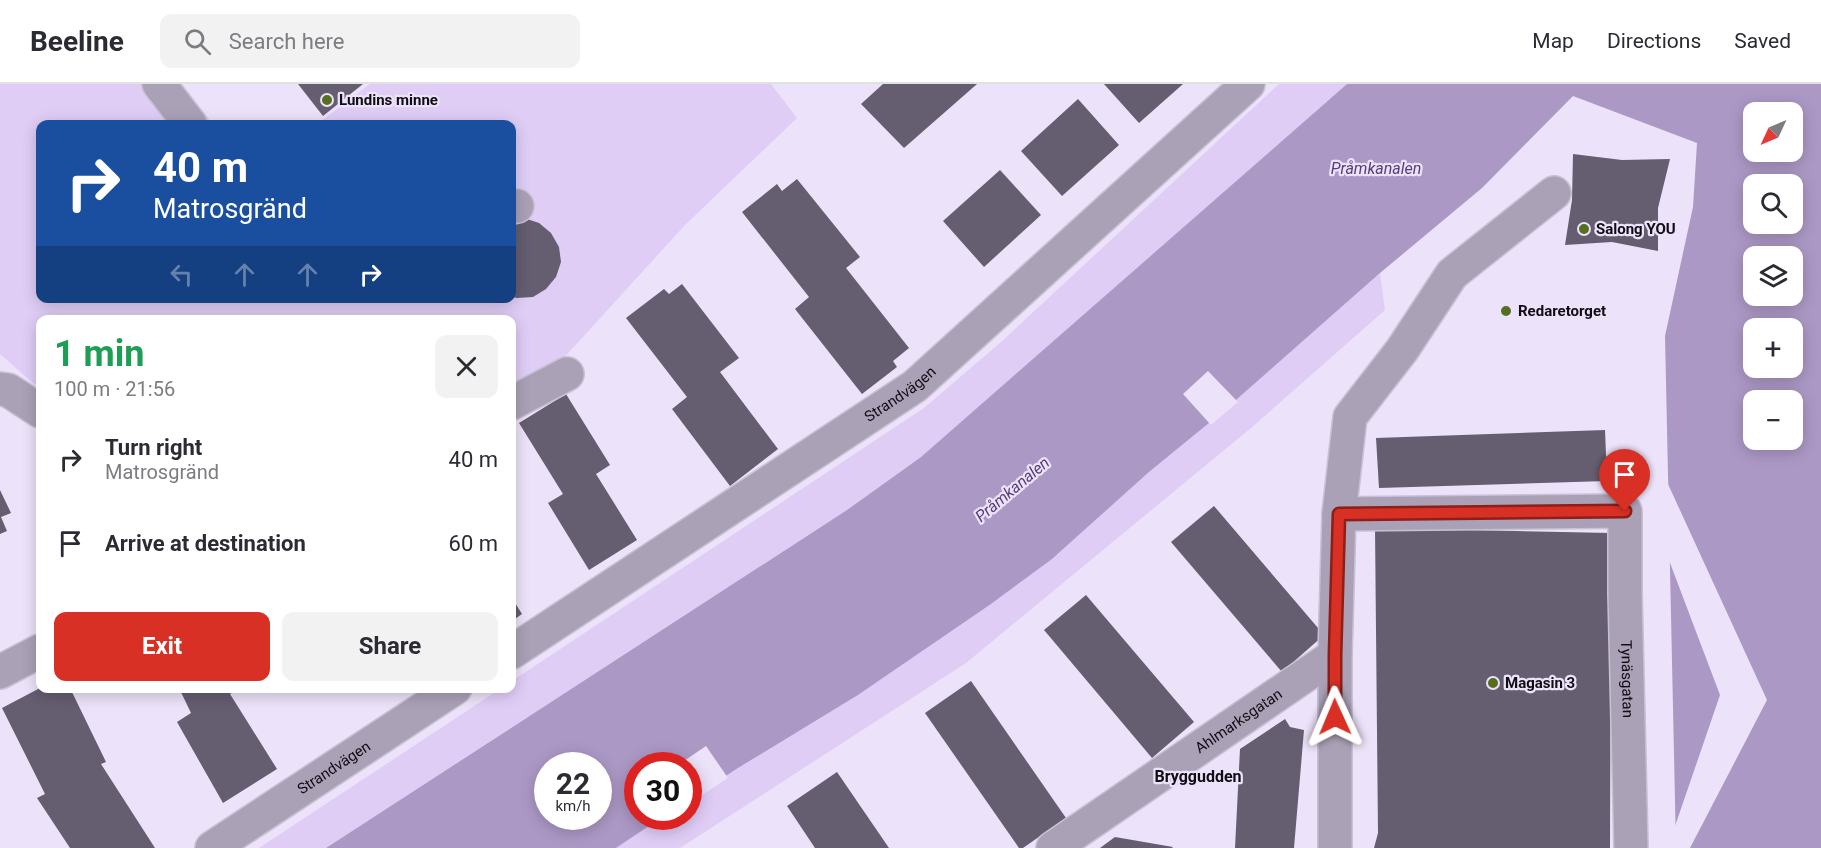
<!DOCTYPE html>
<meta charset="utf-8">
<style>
:root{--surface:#fff;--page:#f2f2f3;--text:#2b2b33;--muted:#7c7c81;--line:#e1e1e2;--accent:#d93025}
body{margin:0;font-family:Roboto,sans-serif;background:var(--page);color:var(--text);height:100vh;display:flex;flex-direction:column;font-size:22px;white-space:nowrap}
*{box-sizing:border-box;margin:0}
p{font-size:20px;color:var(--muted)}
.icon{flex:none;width:33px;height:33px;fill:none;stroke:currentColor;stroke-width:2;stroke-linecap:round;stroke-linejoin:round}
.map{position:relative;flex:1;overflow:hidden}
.details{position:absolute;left:36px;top:231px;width:480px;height:378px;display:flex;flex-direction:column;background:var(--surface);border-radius:12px;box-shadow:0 3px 15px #0003}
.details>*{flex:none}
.guide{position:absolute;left:36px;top:36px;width:480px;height:183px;border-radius:12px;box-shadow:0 3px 15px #0003;background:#1a4fa0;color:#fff;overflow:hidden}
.needle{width:39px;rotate:226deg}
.buttons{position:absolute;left:1743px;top:18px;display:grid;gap:12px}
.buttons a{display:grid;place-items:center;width:60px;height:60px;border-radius:12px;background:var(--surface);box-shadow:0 3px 15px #0003;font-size:30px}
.speed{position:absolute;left:534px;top:668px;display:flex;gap:12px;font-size:30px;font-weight:700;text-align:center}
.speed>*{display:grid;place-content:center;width:78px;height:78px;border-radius:50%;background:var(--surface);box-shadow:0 3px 15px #0003;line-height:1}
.speed small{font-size:15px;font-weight:400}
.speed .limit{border:9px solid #d22;background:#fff;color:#111}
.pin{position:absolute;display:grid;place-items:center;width:51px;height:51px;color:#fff;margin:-62px -26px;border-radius:50% 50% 50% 0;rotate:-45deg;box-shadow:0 0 6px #0007}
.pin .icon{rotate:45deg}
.me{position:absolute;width:66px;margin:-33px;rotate:359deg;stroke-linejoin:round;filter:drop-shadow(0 0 4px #0008)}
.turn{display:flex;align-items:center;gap:21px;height:126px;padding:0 18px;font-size:27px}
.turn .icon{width:78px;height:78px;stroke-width:2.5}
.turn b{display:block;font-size:42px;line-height:51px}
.lanes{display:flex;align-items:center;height:57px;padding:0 18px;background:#0003;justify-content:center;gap:30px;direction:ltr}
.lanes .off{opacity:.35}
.round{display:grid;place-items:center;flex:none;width:63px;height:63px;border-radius:12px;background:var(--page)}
.overview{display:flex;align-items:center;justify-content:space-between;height:102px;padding:0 18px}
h1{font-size:36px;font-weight:700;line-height:45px;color:#1e9e55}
.primary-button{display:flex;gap:12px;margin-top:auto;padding:12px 18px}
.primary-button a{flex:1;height:69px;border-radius:12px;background:var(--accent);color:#fff;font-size:24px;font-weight:700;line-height:69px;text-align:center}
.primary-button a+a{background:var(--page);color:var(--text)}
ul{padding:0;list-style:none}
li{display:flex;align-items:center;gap:18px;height:84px;padding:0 18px}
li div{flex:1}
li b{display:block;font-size:22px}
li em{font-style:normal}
header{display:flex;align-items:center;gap:36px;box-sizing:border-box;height:84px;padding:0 30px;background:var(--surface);border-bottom:2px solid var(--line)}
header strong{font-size:28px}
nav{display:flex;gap:33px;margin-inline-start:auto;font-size:21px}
.search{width:420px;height:54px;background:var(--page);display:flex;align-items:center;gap:15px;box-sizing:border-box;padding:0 21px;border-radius:12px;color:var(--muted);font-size:22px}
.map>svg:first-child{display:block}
</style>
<header>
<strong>Beeline</strong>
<div class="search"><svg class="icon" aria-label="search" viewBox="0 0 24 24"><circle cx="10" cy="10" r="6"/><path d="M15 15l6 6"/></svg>Search here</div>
<nav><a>Map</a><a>Directions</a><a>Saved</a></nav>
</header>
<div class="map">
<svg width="1821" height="764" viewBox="0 0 1821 764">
<rect width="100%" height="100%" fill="#ece2f9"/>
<g fill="#dfcdf6">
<polygon points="0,0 182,0 213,40 40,40 40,214 512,214 512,40 317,40 370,0 771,0 797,34 685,141 561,277 512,303 512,236 40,236 40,305 0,270"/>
<polygon points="1279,0 1347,0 921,373 847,426 326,764 259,764 500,605 512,604 512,597 924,324 1001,258"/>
<polygon points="1380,189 1385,226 1251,344 966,579 680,764 616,764 664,732 688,732 689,716 738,684 858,611 991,520 1052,475 1149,388 1220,330"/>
</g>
<path fill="#ac98c5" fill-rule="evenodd" d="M1347,0h474v764h-145l-11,-512 28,-129 4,-64 -124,-47 -91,92 -102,85 -160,141 -71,58 -97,87 -61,45 -133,91 -120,73 -49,32 -1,-35h-50v51h26l-48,32h-290l521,-338 74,-53zM1754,28h38v40h-38zM1754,100h38v40h-38zM1754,172h38v40h-38zM1754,244h38v40h-38zM1754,316h38v40h-38zM548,681h50v51h-50z"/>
<g fill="#ece2f9">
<polygon points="1208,287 1238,318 1211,341 1183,310"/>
<polygon points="1668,400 1767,616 1690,764 1673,764 1673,748 1720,611 1667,471"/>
<polygon points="706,662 728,694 699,713 689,697 688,681 678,681"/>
</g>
<g fill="#655d70">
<polygon points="298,0 363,0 323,32"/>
<polygon points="883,0 977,0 904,64 861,20"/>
<polygon points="1104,0 1183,0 1139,39"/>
<polygon points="1078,15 1119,61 1062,112 1021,67"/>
<polygon points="1573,70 1622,76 1670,75 1658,124 1658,167 1612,158 1565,161 1572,116"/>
<polygon points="1000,86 1041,131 984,183 943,137"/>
<polygon points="797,95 860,173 846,184 909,264 893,277 897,283 862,310 795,225 809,213 742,128 777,100 782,107"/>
<polygon points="524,134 539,139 551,149 559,163 561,178 556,193 546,205 533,213 517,214 512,213 512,136"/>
<polygon points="682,200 739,274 720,288 778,365 730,402 672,325 687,313 626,234 664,205 669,210"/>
<polygon points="566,310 610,381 596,390 637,456 589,486 548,419 563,410 519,339"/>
<polygon points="1605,346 1607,397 1379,404 1376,354"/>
<polygon points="0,406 11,429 1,433 7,447 0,450"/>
<polygon points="1214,422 1324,551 1282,588 1171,458"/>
<polygon points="1375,444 1611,449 1610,764 1374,764 1378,749"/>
<polygon points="1086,511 1194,638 1152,674 1044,546"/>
<polygon points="512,514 522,530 512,537"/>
<polygon points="971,597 1066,734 1023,764 1019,764 925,629"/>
<polygon points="40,604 70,604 106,678 101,680 155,764 70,764 37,714 45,710 2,624"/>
<polygon points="179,604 240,604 230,610 277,685 223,719 177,638 191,629"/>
<polygon points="1285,635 1290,643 1304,646 1294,764 1235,764 1240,665"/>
<polygon points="837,688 889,764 815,764 787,722"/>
<polygon points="1115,753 1173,763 1172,764 1100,764"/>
</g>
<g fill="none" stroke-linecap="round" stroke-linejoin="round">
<defs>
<g id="minor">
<polyline points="159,0 190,40"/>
<polyline points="512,123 517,122"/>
<polyline points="0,305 8,306 40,327"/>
<polyline points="512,319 567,290"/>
<path id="s1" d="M1339,430l286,-3v82l6,255"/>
<path id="s2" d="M512,568l403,-266 333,-302"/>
<polyline points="0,588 40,567"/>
<path id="s3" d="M212,764l243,-160"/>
<path id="s4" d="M1053,764l282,-193"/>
<polyline points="1335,764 1335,571 1339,430 1350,333 1402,266 1452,190 1554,109"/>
</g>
</defs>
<use href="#minor" stroke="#c9c0d5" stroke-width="36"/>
<use href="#minor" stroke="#aaa1b6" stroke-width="33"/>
</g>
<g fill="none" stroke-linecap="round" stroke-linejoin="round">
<defs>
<polyline id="route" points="1335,633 1335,571 1339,430 1625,427"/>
</defs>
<use href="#route" stroke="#8d1f18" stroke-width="15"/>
<use href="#route" stroke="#d93025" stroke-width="10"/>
</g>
<g fill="#566e20" stroke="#ece2f9" stroke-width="2">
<circle cx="327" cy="16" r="6"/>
<circle cx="1584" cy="145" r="6"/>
<circle cx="1506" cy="227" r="6"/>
<circle cx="1493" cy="599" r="6"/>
</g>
<g text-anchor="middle" stroke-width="4.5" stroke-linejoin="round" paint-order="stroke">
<g font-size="15" font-weight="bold" fill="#110d15" stroke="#ece2f9" text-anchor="start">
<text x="339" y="21">Lundins minne</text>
<text x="1596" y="150">Salong YOU</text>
<text x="1518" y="232">Redaretorget</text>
<text x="1505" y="604">Magasin 3</text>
</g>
<g font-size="15" fill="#110d15" stroke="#ece2f9">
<text dy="5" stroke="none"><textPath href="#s2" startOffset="466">Strandvägen</textPath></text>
<text dy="5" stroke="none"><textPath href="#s1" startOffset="454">Tynäsgatan</textPath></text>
<text dy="5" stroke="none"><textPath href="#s4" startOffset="225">Ahlmarksgatan</textPath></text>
<text dy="5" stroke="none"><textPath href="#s3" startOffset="146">Strandvägen</textPath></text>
</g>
<g font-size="16" font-style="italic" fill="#593d77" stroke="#ece2f9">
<text x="1376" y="90">Pråmkanalen</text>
<text transform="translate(1012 405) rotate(-40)" y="6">Pråmkanalen</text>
</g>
<g font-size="16" font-weight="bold" fill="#110d15" stroke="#ece2f9">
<text x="1198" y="698">Bryggudden</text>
</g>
</g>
</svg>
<div class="buttons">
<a><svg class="needle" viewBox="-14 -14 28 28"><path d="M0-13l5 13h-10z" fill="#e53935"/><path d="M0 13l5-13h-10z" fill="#7c7c81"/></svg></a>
<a><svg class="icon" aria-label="search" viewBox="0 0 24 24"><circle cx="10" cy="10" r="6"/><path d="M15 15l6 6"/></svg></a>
<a><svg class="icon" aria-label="layers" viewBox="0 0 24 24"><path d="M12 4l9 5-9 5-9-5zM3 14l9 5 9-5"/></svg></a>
<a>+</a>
<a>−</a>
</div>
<div class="speed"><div>22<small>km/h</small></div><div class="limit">30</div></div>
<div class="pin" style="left:1625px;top:427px;background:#d93025"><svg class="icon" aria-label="arrive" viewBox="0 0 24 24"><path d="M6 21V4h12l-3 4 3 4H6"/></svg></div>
<svg class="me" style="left:1335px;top:633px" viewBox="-20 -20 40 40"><path d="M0-17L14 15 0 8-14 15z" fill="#d93025" stroke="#fff" stroke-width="4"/></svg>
<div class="guide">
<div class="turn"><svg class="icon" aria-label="right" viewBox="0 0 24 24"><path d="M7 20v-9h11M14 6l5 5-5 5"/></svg><div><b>40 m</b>Matrosgränd</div></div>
<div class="lanes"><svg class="icon off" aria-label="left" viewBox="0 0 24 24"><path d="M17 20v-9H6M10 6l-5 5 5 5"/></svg><svg class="icon off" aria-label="ahead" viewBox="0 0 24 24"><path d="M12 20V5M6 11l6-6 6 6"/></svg><svg class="icon off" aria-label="ahead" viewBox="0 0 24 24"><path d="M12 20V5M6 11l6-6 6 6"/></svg><svg class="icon" aria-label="right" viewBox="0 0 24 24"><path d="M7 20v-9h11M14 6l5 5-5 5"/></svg></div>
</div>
<section class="details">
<div class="overview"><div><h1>1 min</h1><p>100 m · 21:56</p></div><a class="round"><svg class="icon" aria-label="close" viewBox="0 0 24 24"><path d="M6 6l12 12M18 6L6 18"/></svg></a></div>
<ul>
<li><svg class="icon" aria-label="right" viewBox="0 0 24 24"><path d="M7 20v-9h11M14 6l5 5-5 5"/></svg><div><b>Turn right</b><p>Matrosgränd</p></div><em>40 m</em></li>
<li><svg class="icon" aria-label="arrive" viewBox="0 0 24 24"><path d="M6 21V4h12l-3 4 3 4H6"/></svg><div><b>Arrive at destination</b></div><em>60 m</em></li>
</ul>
<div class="primary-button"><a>Exit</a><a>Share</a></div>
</section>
</div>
